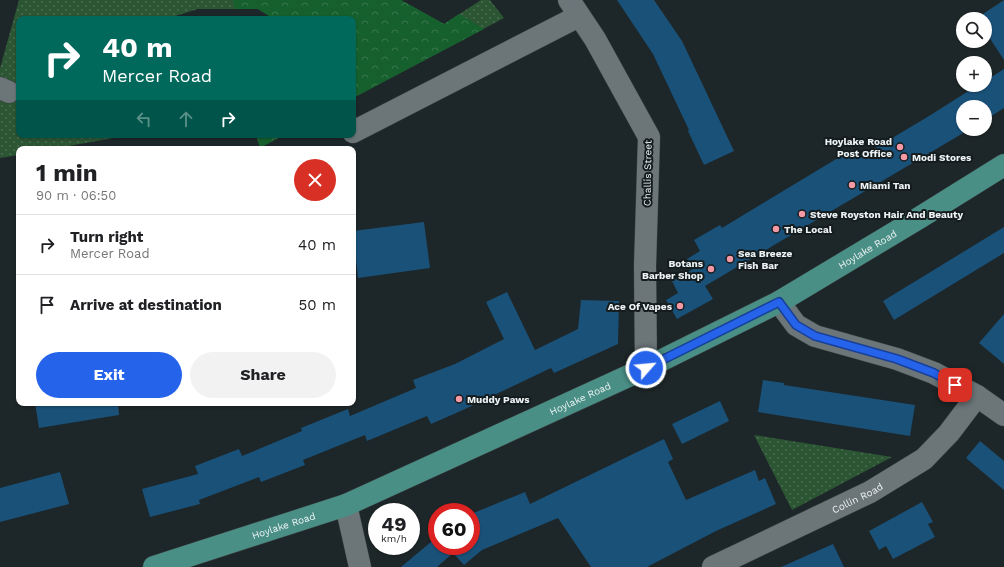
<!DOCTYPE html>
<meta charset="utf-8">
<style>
:root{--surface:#fff;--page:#f2f2f2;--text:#202124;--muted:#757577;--line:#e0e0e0;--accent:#2563eb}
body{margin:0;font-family:"Work Sans",sans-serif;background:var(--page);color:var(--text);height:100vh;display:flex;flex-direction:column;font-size:15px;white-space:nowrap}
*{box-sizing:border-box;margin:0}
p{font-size:13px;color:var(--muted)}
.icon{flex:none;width:22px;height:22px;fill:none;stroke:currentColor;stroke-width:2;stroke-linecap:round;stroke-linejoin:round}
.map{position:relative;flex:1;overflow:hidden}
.panel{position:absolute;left:16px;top:146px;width:340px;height:260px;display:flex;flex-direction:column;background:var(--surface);border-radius:8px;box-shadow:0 1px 3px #0004}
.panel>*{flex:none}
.guide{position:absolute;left:16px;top:16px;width:340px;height:122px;border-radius:8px;box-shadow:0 1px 3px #0004;background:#00695c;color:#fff;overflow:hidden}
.fabs{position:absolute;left:956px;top:12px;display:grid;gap:8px}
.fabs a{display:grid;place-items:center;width:36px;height:36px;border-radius:50%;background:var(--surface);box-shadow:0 1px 3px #0004;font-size:20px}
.speed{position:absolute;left:368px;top:503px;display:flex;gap:8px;font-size:20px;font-weight:700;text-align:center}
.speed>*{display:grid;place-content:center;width:52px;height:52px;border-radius:50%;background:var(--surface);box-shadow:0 1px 3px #0004;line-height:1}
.speed small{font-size:10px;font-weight:400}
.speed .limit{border:6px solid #d22;background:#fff;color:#111}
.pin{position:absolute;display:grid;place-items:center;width:34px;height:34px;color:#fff;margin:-17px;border-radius:8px;box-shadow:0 2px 6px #0006}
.me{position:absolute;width:44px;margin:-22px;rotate:63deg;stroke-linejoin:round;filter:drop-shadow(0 0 3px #0008)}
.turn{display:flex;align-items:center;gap:14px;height:84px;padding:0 20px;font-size:18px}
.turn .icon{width:52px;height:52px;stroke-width:2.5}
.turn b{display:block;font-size:28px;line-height:34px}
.lanes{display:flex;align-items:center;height:38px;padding:0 20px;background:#0003;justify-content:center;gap:20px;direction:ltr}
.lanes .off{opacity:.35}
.round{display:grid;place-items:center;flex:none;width:42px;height:42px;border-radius:21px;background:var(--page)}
.head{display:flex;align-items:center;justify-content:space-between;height:68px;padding:0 20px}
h1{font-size:24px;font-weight:700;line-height:30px}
.primary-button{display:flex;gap:8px;margin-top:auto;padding:8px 20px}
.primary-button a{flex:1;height:46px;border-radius:24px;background:var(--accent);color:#fff;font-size:16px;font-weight:700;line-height:46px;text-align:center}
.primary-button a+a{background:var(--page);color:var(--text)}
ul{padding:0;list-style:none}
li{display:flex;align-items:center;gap:12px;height:60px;padding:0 20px;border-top:1px solid var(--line)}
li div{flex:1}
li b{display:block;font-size:15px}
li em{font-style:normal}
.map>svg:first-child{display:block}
</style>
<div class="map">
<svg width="1004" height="567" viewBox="0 0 1004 567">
<defs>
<pattern id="grass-dots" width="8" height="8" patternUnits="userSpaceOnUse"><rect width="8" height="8" fill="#2c5534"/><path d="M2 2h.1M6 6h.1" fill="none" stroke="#4b6e52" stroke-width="1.8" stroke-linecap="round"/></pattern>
<pattern id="forest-crowns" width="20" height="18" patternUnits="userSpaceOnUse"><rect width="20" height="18" fill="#16602d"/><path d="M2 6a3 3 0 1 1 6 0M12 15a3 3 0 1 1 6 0" fill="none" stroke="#38774c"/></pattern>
</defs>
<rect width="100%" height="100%" fill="#1d2628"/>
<g fill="url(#grass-dots)">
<polygon points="19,0 401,0 444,24 481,0 490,0 504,18 353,98 353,19 274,19 258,9 198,9 172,17 171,19 19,19 19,135 130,135 52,149 19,149 19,155 0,158 0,68"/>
<polygon points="754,435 892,457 792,510"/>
</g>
<g fill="url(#forest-crowns)">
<polygon points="233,0 401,0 444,24 459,14 484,29 353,98 353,19 274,19 258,9 235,9"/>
<polygon points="256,135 284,135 260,148"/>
</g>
<g fill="#1a5179">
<polygon points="617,0 654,0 682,41 734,151 704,165 688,131 689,130 653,54"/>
<polygon points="1004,0 1004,60 985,31 985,19 977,18"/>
<polygon points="1004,69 1004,108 985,120 985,107 963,107 963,129 970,129 705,286 713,299 677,319 666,300 678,293 672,281 693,269 687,259 700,251 694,240 720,225 722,228 851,150 857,159 929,116 978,85 985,85 985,81"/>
<polygon points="424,222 430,268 358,278 353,231"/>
<polygon points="1004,227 1004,253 894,320 883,301"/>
<polygon points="507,292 535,350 578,329 581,300 619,301 618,344 554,373 551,368 463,410 431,424 427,416 367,441 365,435 303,460 305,465 261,482 259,477 199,500 200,504 150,517 142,489 198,474 195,466 239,449 242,456 302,431 301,428 348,409 350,416 416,388 413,380 455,364 504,339 486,302"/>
<polygon points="1004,314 1004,364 979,343"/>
<polygon points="763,380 784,383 784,385 915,405 910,436 758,412"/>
<polygon points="720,401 729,421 682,444 672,424"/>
<polygon points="35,403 118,403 119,415 39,428"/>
<polygon points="664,439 673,459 668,462 686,500 755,470 759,481 765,478 776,504 716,531 647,567 591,567 562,524 558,518 482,550 464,565 453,553 437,567 401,567 437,537 437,546 471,546 471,514 525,492 530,504"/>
<polygon points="980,441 1004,461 1004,490 966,458"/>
<polygon points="60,472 69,504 0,522 0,488"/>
<polygon points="922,502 933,522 928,524 935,537 893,559 886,546 879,550 869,531"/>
<polygon points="833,544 844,567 781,567"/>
</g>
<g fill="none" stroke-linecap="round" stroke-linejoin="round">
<defs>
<g id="minor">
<polyline points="569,0 595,39 649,137 645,266 646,368"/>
<polyline points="0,88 9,92"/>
<polyline points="353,132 579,16"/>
<polyline points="779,302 796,325 815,336 897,359 934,373 977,396 1004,415"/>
<polyline points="346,505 360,567"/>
<path id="s1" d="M713,567l157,-75 54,-33 25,-26 28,-37"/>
</g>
<g id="major">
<path id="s2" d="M154,567l192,-62 300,-137 133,-66 140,-84 85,-53"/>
</g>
</defs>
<use href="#minor" stroke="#3a4142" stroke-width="23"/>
<use href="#major" stroke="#3a4142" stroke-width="23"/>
<use href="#minor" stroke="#6c7679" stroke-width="22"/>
<use href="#major" stroke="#4a8f86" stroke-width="22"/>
</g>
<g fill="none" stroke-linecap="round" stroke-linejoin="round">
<defs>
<polyline id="route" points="646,368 779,302 796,325 815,336 897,359 934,373 955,385"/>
</defs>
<use href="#route" stroke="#184099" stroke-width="10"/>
<use href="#route" stroke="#2563eb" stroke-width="7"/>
</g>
<g fill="#f49aa6" stroke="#141c1e" stroke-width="1.5">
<circle cx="900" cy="147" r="4"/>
<circle cx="904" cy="157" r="4"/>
<circle cx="852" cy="185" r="4"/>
<circle cx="802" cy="214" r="4"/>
<circle cx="776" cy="229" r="4"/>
<circle cx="730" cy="259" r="4"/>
<circle cx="711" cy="269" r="4"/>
<circle cx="680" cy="306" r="4"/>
<circle cx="459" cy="399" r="4"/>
</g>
<g text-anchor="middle" stroke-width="4" stroke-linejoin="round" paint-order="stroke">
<g font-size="10" font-weight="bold" fill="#edf3f4" stroke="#141c1e" text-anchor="start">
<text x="892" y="145" text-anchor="end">Hoylake Road<tspan x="892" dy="12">Post Office</tspan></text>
<text x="912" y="161">Modi Stores</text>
<text x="860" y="189">Miami Tan</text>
<text x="810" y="218">Steve Royston Hair And Beauty</text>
<text x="784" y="233">The Local</text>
<text x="738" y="257">Sea Breeze<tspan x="738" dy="12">Fish Bar</tspan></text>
<text x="703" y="267" text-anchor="end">Botans<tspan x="703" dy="12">Barber Shop</tspan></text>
<text x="672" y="310" text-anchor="end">Ace Of Vapes</text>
<text x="467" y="403">Muddy Paws</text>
</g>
<g font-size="10" fill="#edf3f4" stroke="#141c1e">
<text transform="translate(647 173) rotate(-89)" y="4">Challis Street</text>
<text dy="4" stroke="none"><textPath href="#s2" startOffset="783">Hoylake Road</textPath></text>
<text dy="4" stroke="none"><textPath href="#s2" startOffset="459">Hoylake Road</textPath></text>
<text dy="4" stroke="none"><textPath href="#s1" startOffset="160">Collin Road</textPath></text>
<text dy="4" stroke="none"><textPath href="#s2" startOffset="136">Hoylake Road</textPath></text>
</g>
</g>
</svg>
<div class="fabs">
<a><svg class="icon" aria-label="search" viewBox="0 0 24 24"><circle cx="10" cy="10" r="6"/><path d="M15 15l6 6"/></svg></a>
<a>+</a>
<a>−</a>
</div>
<div class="speed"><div>49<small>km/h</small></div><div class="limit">60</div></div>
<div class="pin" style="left:955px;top:385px;background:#d93025"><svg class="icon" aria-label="arrive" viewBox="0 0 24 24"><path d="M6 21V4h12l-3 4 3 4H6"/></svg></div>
<svg class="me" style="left:646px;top:368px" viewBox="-20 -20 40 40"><circle r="17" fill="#2563eb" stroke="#fff" stroke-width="3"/><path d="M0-11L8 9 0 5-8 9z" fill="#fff"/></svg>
<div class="guide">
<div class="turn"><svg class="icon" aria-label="right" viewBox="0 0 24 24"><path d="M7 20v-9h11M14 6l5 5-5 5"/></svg><div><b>40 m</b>Mercer Road</div></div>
<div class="lanes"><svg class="icon off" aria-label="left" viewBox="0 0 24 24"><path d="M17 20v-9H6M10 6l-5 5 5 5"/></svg><svg class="icon off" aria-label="ahead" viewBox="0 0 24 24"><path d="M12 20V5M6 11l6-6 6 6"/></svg><svg class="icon" aria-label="right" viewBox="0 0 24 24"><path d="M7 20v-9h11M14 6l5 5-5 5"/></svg></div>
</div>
<section class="panel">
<div class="head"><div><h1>1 min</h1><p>90 m · 06:50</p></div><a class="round" style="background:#d93025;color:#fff"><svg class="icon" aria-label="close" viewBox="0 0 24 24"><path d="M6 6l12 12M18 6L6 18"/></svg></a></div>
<ul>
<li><svg class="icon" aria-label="right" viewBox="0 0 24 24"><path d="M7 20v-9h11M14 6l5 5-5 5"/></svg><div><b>Turn right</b><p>Mercer Road</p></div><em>40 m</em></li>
<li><svg class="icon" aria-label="arrive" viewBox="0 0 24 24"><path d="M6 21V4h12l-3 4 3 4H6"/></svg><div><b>Arrive at destination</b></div><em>50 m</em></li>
</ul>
<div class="primary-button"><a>Exit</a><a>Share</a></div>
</section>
</div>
